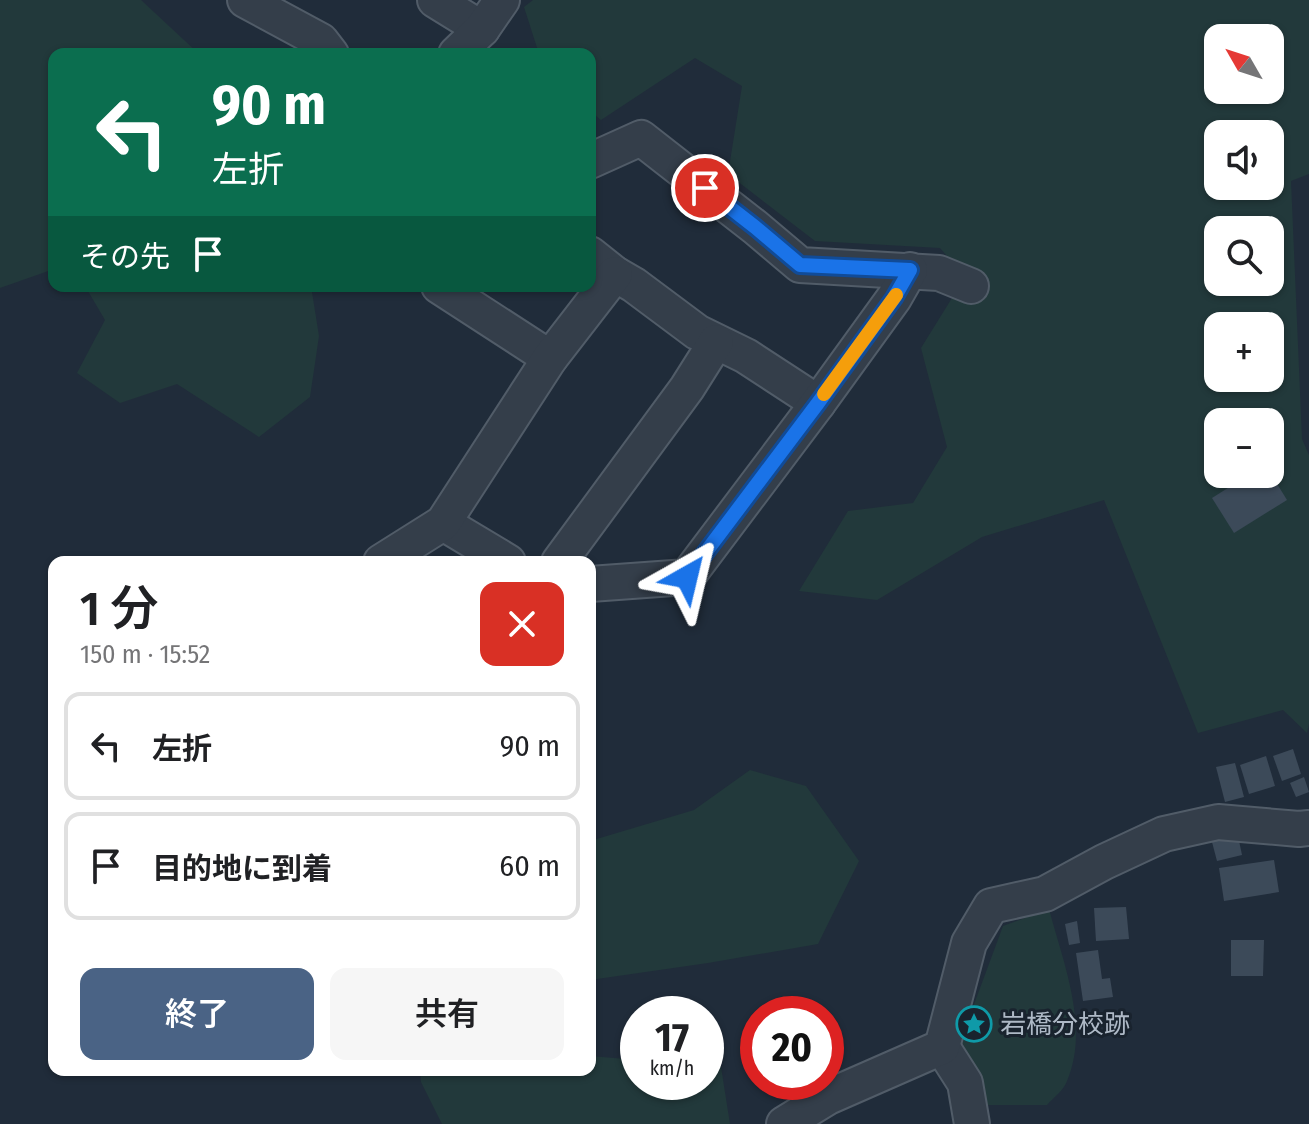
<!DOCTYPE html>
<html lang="ja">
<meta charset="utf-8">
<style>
:root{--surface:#fff;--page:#f6f6f6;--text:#202124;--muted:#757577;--line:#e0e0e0;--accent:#4a6385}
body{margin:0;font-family:"Fira Sans Condensed","Noto Sans JP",sans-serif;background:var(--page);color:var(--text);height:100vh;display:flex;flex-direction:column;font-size:30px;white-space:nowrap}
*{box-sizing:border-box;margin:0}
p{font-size:26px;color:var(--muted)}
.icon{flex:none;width:44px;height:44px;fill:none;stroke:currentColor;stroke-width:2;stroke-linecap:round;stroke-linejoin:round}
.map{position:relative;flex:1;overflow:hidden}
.side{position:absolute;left:48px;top:556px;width:548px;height:520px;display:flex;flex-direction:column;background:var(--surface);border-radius:16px;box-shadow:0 2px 6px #0004}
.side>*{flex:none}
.guide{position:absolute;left:48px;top:48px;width:548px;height:244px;border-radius:16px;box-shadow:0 2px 6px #0004;background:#0b6e4f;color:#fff;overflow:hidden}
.needle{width:52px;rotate:309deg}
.controls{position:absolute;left:1204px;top:24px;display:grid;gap:16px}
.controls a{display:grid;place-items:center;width:80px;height:80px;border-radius:16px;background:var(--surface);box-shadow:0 2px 6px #0004;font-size:40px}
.speed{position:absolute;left:620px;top:996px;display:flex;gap:16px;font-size:40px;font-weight:700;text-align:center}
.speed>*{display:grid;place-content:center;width:104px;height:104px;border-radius:50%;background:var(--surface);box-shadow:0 2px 6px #0004;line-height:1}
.speed small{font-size:20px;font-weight:400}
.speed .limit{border:12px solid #d22;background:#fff;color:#111}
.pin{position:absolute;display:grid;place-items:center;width:68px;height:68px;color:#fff;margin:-34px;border:4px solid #fff;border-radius:50%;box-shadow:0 2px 8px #0007}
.me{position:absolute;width:88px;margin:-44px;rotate:37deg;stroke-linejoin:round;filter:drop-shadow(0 0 6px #0008)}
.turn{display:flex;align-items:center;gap:28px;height:168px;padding:0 32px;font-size:36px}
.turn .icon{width:104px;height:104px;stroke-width:2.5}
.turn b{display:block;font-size:56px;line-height:68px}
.then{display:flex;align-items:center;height:76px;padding:0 32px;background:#0003;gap:16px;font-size:30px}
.round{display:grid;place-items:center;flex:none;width:84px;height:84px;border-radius:16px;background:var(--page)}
.head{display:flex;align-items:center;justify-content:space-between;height:136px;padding:0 32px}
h1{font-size:48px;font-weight:600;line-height:60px}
.cta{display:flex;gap:16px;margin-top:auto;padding:16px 32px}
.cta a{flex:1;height:92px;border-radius:16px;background:var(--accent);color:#fff;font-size:32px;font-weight:600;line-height:92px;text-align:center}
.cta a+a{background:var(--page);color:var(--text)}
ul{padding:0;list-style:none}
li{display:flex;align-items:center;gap:24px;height:108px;margin:0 16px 12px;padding:0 16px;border:4px solid var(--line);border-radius:16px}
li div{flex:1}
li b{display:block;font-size:30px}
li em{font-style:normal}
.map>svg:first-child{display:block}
</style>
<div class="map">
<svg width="1309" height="1124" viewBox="0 0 1309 1124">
<rect width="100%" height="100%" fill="#202c3a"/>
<g fill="#22393b" fill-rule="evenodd">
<polygon points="0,0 141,0 199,54 54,54 54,269 0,288"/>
<path d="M533,0h776v174l-18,7 11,258 7,16v269l-2,9 -24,-23 -85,23 -94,-233 -122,37 -105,63 -78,-9 49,-80 65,-8 34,-56 -26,-99 44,-71 -25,-29 -125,-7 -87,-67 14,-88 -47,-28 -94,62 -11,-9v-57h-51l-15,-47zM1218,38h52v52h-52zM1218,134h52v52h-52zM1218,230h52v52h-52zM1218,326h52v52h-52zM1218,422h52v52h-52z"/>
<polygon points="85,286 311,286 319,336 310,397 259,437 177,384 120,403 77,373 105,320"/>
<polygon points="750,770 806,786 859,861 818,944 708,963 590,980 590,841 694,810"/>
<path d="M1049,909c14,53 41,118 18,172 -3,9 -13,16 -20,24h-59l-29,-60 44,-119z"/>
<polygon points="590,1056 638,1060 638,1082 706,1082 706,1066 721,1067 730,1124 442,1124 421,1082 420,1070 590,1070"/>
</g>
<g fill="#3c4a59">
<polygon points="1250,474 1271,474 1287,500 1234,533 1212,498"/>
<polygon points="1293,749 1301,774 1282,781 1273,756"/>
<polygon points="1266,756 1275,786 1249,794 1240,765"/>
<polygon points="1235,763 1244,797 1225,802 1216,767"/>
<polygon points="1304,777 1309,792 1296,797 1290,783"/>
<polygon points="1238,836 1242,855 1217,861 1212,842"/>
<polygon points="1274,860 1279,892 1224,901 1219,868"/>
<polygon points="1126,907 1129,939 1096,941 1094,908"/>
<polygon points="1077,921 1080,943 1069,945 1065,924"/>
<polygon points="1231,940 1264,940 1263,976 1231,976"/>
<polygon points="1098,950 1102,979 1110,978 1113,997 1083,1001 1076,953"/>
</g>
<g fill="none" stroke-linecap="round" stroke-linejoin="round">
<defs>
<g id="minor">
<polyline points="245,0 321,41 331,54"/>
<polyline points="435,0 482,29"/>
<polyline points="456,54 482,29 502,0"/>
<polyline points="590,161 641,138 755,227 800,265 939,273 971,286"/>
<polyline points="590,254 615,274 634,285 697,332 746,356 818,403"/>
<polyline points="439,286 550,358"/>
<polyline points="443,523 508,562"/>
<polyline points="381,562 443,523 550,358 615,274"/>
<polyline points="559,562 687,388 716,342"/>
<polyline points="590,584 687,577 818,403 894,298 910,270"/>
<polyline points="942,1047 965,1083 972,1124"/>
<polyline points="784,1124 828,1097 942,1047 969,943 991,906 1045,894 1104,862 1164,834 1218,822 1299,829 1309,828"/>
</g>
</defs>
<use href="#minor" stroke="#515c68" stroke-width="38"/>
<use href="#minor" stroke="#343e4a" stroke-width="34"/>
</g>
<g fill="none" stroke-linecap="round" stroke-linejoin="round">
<defs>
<polyline id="route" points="687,577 818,403 894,298 910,270 800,265 755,227 705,188"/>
</defs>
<use href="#route" stroke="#114b97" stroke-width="20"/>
<use href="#route" stroke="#1a73e8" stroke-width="14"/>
<polyline stroke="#f59e0b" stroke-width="14" points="824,394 896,295"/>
</g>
<defs>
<symbol id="sight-ring" viewBox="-11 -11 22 22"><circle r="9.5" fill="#19232e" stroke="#0f9aa8" stroke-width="1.5"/><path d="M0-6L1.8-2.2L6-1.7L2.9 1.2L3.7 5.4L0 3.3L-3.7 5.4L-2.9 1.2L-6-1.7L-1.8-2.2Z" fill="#0f9aa8"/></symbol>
</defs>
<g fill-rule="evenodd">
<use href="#sight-ring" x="954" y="1004" width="40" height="40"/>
</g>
<g text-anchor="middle" stroke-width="6" stroke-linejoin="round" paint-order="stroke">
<g font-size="26" fill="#aeb9c6" stroke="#19232e" text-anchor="start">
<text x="1000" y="1033">岩橋分校跡</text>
</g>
</g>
</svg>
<div class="controls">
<a><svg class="needle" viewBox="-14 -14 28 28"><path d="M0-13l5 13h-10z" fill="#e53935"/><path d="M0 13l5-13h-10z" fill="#757577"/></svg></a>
<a><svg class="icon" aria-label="sound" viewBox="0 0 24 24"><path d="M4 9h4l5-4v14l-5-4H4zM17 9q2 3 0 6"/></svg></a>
<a><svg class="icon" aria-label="search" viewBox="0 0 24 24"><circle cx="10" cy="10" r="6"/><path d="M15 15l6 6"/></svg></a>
<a>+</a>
<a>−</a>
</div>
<div class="speed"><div>17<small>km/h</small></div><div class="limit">20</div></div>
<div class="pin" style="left:705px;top:188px;background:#d93025"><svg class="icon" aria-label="arrive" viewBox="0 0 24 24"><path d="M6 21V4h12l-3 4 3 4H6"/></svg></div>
<svg class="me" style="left:687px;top:577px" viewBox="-20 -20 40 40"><path d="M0-17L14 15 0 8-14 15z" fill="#1a73e8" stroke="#fff" stroke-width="4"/></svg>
<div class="guide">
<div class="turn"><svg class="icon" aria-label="left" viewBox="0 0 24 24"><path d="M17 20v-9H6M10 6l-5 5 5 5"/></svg><div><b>90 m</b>左折</div></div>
<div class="then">その先<svg class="icon" aria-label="arrive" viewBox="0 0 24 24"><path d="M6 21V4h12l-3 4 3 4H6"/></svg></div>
</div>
<section class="side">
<div class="head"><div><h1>1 分</h1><p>150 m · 15:52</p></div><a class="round" style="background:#d93025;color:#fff"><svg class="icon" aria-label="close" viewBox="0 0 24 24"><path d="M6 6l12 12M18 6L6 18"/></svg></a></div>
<ul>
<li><svg class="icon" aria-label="left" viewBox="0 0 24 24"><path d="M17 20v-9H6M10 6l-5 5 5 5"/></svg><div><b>左折</b></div><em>90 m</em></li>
<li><svg class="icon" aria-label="arrive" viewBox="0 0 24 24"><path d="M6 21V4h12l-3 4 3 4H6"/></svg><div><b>目的地に到着</b></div><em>60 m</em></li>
</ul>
<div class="cta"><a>終了</a><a>共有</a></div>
</section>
</div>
